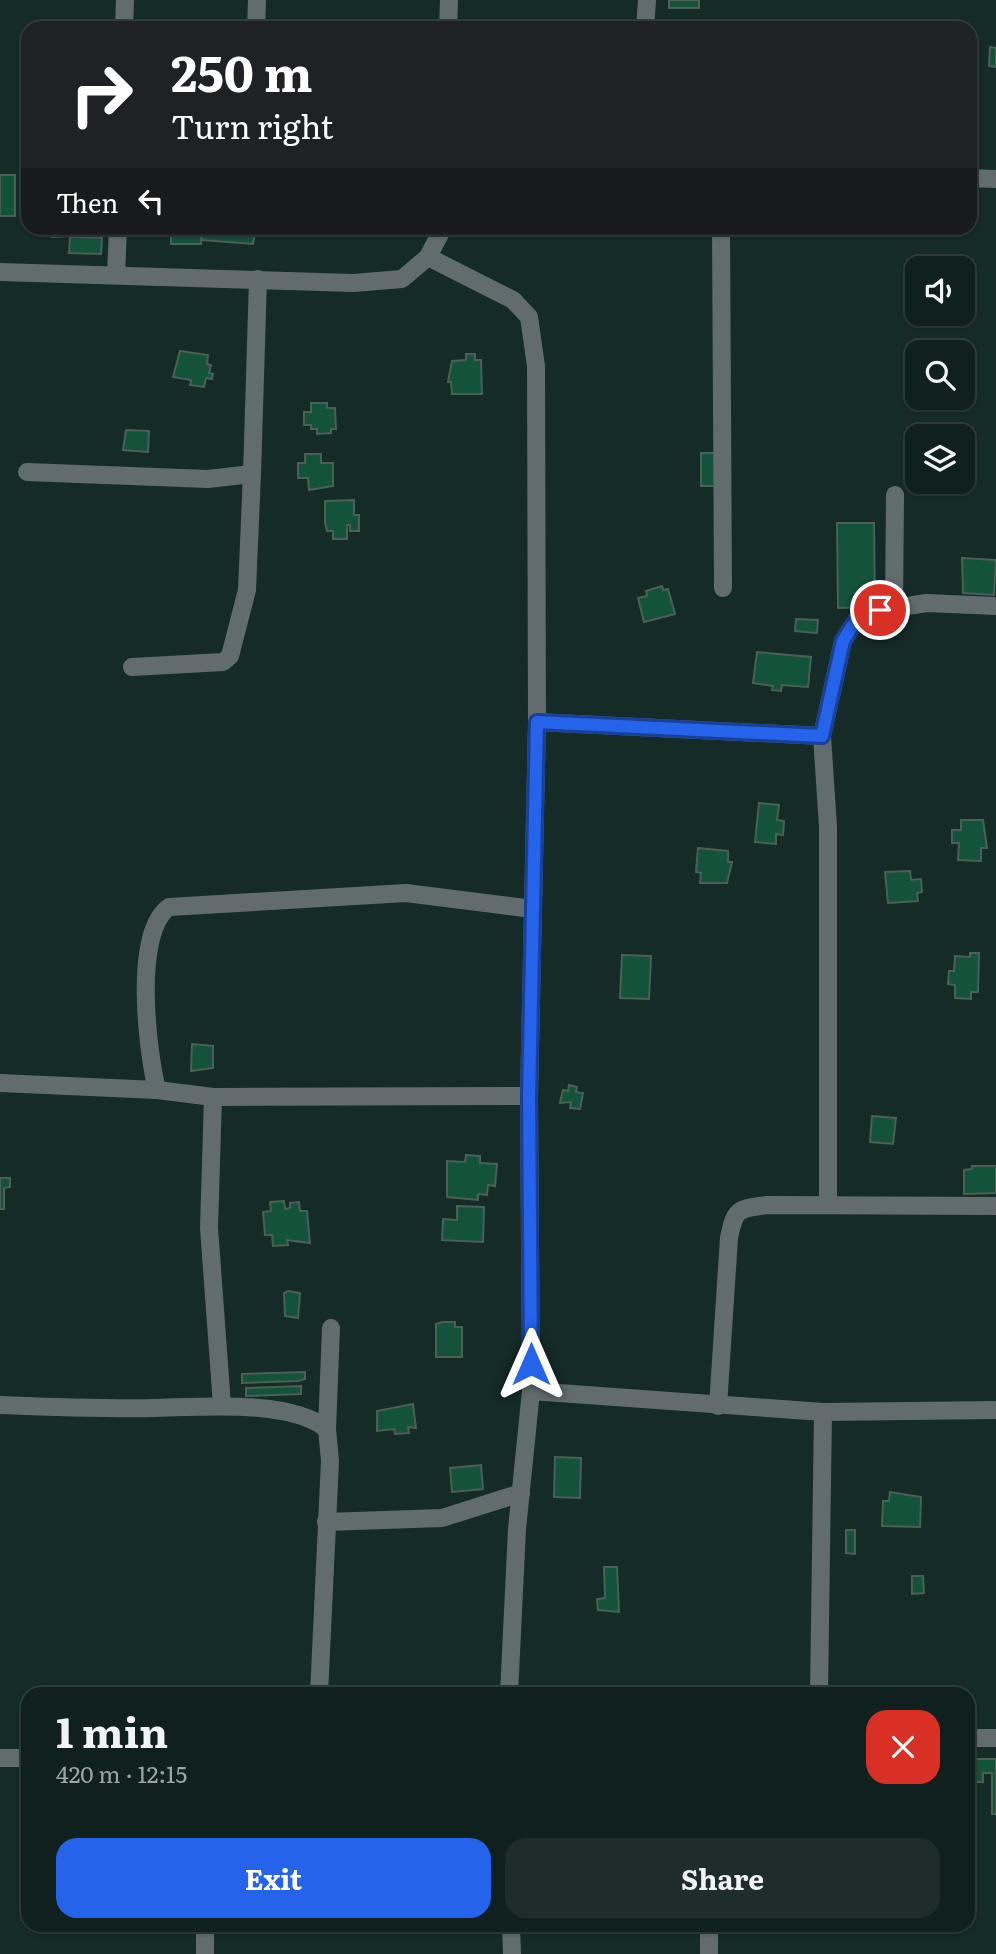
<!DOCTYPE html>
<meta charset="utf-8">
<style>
:root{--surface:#10201e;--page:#1e2d2b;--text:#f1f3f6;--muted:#9ca3a4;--line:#303e3c;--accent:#2563eb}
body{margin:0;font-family:Literata,serif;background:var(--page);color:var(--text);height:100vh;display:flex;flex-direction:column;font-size:26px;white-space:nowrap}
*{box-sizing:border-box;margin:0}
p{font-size:23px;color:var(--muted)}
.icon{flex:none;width:38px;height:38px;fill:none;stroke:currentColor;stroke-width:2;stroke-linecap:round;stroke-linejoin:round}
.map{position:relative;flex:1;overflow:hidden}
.panel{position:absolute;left:21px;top:1687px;width:954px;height:245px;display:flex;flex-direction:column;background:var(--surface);border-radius:21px;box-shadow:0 2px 5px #0004,0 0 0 2px var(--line)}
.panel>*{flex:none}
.hud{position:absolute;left:21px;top:21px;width:956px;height:214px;border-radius:21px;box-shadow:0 2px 5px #0004,0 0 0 2px var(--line);background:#202124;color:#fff;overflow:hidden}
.tools{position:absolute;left:905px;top:256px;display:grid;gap:14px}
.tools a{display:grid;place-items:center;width:70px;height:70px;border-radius:14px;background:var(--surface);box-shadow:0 2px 5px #0004,0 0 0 2px var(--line);font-size:35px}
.pin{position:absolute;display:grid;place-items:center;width:60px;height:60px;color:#fff;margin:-30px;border:4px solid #fff;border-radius:50%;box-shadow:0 2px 7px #0007}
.me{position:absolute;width:77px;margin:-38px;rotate:0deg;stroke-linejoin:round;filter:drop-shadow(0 0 5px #0008)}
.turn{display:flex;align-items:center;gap:24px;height:147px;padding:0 35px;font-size:32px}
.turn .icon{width:91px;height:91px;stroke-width:2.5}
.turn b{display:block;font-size:49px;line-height:60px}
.then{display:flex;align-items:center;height:66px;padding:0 35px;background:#0003;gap:14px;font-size:26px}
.round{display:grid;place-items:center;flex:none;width:74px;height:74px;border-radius:21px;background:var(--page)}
.headline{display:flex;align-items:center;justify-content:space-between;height:119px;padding:0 35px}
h1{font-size:42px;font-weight:700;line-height:52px}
.cta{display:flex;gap:14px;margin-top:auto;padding:14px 35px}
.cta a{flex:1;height:80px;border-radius:21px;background:var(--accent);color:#fff;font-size:28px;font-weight:700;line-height:80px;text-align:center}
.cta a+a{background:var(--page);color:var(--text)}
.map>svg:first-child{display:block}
</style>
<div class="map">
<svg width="996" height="1954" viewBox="0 0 996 1954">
<rect width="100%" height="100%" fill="#152b28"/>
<g fill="#13533b" stroke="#4b5f55" stroke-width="2">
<rect x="669" y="0" width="30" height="8"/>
<polygon points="990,47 996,48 996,67 989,66"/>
<rect x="0" y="175" width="15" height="41"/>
<polygon points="51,228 69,228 69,236 52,237"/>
<rect x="171" y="228" width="30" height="16"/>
<polygon points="202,228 256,228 253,244 202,240"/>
<polygon points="70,237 102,238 101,254 69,253"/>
<polygon points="180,351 208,355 207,364 211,365 209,373 213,374 212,379 206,378 204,387 190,385 191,380 173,377"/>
<polygon points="466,354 475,354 475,360 481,360 482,394 452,394 451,382 448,382 452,361 466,360"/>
<polygon points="311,403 327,403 327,408 335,408 336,429 331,429 331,433 317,434 317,429 311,429 311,425 304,425 304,412 311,412"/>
<polygon points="126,430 149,431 148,452 123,450"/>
<rect x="701" y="453" width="17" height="33"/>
<polygon points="305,454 321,454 321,463 333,463 333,486 309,490 308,478 298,478 298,463 305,463"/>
<polygon points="354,500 354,515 359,515 359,531 350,531 350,525 347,525 347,539 333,539 333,531 327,531 325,522 325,501"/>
<polygon points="837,523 874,523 875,607 838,608"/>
<polygon points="962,558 996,560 994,595 963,593"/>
<polygon points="662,586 663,590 668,589 675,614 644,622 638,598 647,596 646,591"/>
<polygon points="796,619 818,620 817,633 795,631"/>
<polygon points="757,652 811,657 808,687 782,685 781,691 772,690 773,686 753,683"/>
<polygon points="759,803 779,805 777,820 784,821 783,835 776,834 776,844 755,842"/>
<polygon points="961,820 983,820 987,848 981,848 981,861 958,860 959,843 952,843 952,830 961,830"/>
<polygon points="698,848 728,851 728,862 732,862 727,883 700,883 701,873 696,872"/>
<polygon points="910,871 911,880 921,879 922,892 917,893 918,901 888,903 885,872"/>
<polygon points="970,953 979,953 978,992 971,992 971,999 955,998 955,985 948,984 949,971 954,971 955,956 970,957"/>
<polygon points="622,955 651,956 649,999 620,998"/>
<polygon points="192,1044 213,1046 213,1068 191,1071"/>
<polygon points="569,1085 577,1087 576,1092 583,1093 580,1109 570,1108 571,1102 560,1103 563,1090 568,1091"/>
<polygon points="872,1116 896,1118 893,1144 870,1142"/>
<polygon points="466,1155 480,1156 480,1163 497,1164 495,1186 488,1185 487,1195 478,1194 478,1200 447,1197 447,1161 465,1162"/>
<polygon points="972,1166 996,1166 996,1193 964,1194 964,1170 972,1169"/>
<polygon points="0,1178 10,1178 10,1187 4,1188 4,1209 0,1209"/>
<polygon points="284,1201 285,1209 290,1208 290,1203 299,1202 300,1211 307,1211 310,1243 287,1240 288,1245 273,1246 272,1235 265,1235 263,1212 271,1211 270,1202"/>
<polygon points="457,1206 484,1207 483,1242 442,1240 443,1219 457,1220"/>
<polygon points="288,1291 300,1293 298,1318 285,1316 284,1293"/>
<polygon points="442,1322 455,1322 455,1327 462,1327 462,1357 436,1357 436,1324"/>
<polygon points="305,1372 305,1379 298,1381 242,1383 242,1374"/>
<polygon points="301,1386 301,1394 246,1396 246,1388"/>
<polygon points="413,1404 416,1428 408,1427 409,1433 395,1434 394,1429 377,1431 377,1411"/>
<polygon points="555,1457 581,1458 580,1498 554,1497"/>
<polygon points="481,1465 483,1489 452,1492 450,1468"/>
<polygon points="890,1492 921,1497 920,1527 882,1526 883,1501 889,1501"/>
<polygon points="846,1530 855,1530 855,1554 846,1553"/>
<polygon points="604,1567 617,1567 619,1612 598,1610 597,1599 605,1598"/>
<polygon points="912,1576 923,1576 924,1593 912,1594"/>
<polygon points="974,1759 996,1759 996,1814 992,1814 992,1773 983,1773 983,1782 974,1782"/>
</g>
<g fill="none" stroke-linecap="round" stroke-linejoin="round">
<g stroke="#626c6e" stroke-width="18">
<polyline points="124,28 125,0"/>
<polyline points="256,28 257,0"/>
<polyline points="448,28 449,0"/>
<polyline points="645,28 647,0"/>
<polyline points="970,178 996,179"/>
<polyline points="721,228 723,588"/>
<polyline points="428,257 513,300 529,317 536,366 537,722 529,1096 531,1391 517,1529 509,1694"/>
<polyline points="0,272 353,283 402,279 428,257 443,228"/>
<polyline points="116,275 118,228"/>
<polyline points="27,472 208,479 252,474 258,279"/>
<polyline points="894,608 895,495"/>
<polyline points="132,667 223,662 230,656 247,590 252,474"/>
<polyline points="537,722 822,736 828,827 828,1205"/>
<polyline points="822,736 843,641 857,619 880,610 927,603 996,606"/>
<polyline points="0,1083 157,1090 213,1097 529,1096"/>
<path d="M157,1090c-10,-41 -24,-157 12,-183l237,-14 127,16"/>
<polyline points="213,1097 209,1228 222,1405"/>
<polyline points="531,1391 823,1412 996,1410"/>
<path d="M0,1405c51,2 103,4 155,3 46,-1 135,-9 172,21"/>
<path d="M718,1406l11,-168c6,-30 9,-29 38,-33l229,1"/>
<polyline points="326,1522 442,1518 521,1493"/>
<polyline points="319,1694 330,1461 327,1429 331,1328"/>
<polyline points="819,1694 823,1412"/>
<polyline points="968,1738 996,1738"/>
<polyline points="0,1758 28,1758"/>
<polyline points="511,1925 512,1954"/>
<polyline points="205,1954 205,1925"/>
<polyline points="709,1954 709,1925"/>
</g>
</g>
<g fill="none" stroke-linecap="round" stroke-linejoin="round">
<defs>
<polyline id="route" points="531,1364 529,1096 537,722 822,736 843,641 857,619 880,610"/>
</defs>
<use href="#route" stroke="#184099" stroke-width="18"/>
<use href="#route" stroke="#2563eb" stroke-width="12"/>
</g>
</svg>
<div class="tools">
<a><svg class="icon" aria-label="sound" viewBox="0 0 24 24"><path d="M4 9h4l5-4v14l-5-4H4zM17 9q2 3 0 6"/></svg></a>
<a><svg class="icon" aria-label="search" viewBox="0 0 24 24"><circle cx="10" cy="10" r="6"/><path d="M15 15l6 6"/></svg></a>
<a><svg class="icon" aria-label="layers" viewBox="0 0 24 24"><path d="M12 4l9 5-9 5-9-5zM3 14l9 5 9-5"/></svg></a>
</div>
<div class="pin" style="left:880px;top:610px;background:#d93025"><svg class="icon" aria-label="arrive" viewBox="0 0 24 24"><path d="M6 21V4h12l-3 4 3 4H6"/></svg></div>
<svg class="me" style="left:531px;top:1364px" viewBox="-20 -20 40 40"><path d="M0-17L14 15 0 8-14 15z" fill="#2563eb" stroke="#fff" stroke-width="4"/></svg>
<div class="hud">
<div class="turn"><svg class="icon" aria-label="right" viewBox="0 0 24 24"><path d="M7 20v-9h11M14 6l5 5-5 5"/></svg><div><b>250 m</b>Turn right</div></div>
<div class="then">Then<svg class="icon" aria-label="left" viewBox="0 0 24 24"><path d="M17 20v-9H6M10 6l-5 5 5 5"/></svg></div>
</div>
<section class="panel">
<div class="headline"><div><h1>1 min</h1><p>420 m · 12:15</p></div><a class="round" style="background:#d93025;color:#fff"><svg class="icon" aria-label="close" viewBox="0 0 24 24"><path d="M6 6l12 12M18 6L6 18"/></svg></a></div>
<div class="cta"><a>Exit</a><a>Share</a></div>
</section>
</div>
